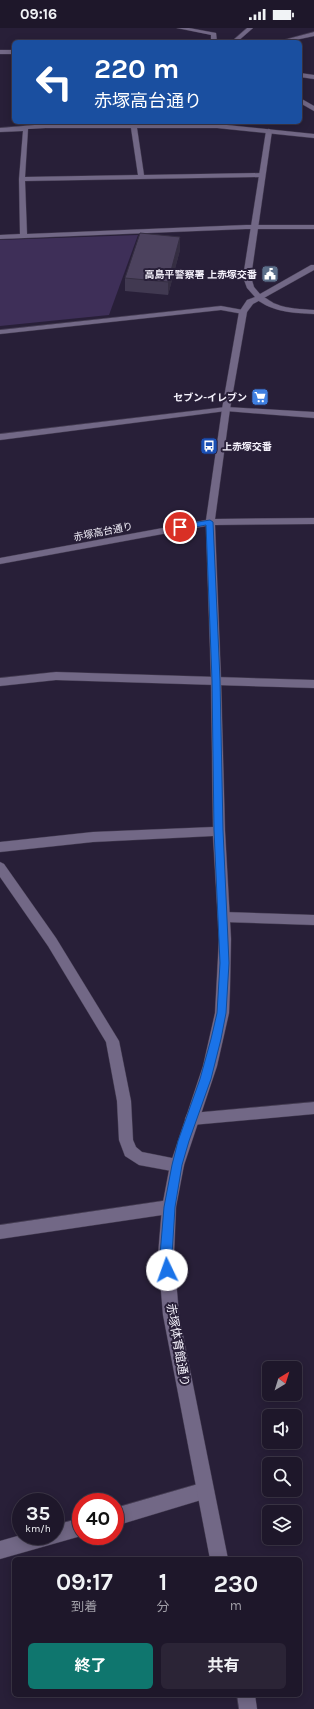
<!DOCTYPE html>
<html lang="ja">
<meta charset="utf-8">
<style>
:root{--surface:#1e172a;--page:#2b2436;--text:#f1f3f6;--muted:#a19fa8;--line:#3c3647;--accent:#0f766e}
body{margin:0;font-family:Karla,"Noto Sans JP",sans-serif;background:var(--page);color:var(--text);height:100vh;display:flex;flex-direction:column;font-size:15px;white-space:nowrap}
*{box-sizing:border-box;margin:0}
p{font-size:13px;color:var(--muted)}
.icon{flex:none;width:22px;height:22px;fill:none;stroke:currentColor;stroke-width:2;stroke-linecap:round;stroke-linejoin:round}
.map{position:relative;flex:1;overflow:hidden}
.side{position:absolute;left:12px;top:1529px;width:290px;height:140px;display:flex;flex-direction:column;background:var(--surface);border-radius:6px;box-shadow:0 2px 10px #0003,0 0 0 1px var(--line)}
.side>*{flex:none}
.guide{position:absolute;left:12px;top:12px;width:290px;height:84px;border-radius:6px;box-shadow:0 2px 10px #0003,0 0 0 1px var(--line);background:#1a4fa0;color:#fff;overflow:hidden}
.needle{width:26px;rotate:38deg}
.buttons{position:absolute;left:262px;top:1333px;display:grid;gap:8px}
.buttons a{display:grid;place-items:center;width:40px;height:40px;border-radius:6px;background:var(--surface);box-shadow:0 2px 10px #0003,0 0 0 1px var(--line);font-size:20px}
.speed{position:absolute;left:12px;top:1465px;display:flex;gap:8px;font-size:20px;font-weight:700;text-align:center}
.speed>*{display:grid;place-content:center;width:52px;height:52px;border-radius:50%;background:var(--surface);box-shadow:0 2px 10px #0003,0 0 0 1px var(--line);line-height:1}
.speed small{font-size:10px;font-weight:400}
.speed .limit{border:6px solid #d22;background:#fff;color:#111}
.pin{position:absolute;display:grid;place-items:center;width:34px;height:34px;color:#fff;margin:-17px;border:2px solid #fff;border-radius:50%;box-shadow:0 1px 4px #0007}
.me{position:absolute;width:44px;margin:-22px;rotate:357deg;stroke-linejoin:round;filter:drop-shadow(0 0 3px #0008)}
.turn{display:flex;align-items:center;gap:14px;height:84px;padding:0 16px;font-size:18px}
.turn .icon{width:52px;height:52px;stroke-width:2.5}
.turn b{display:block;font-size:28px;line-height:34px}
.eta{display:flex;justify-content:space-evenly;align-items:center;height:68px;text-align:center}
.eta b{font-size:24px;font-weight:700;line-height:28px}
.cta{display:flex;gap:8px;margin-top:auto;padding:8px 16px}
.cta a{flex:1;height:46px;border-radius:6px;background:var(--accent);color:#fff;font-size:16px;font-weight:700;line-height:46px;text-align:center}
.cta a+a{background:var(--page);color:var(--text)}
.status{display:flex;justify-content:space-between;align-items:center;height:28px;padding:0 20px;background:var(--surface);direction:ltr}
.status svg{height:11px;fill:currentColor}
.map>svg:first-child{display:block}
</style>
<div class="status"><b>09:16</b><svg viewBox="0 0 49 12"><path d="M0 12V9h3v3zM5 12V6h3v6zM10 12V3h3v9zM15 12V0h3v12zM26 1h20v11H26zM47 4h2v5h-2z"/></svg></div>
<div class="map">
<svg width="314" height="1681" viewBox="0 0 314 1681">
<rect width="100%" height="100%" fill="#281f38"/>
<polygon fill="#3e2f58" points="138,207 109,287 0,298 0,212"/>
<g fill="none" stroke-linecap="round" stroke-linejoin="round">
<defs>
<g id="street">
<polygon points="177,0 189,0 216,5 217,14 211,14 211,7"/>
<polygon points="247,0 253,0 237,14 231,14"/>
<polygon points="314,4 314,8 286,14 276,14"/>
<rect x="0" y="22" width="14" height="4"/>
<polygon points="300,45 314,47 314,51 300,49"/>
<polygon points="300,70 314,78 314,83 300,75"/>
<path d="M46,96h171l97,10v4l-97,-10h-80l7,47 118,-2 3,2 -3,2 -237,4 2,53 219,-9h68v4h-68l-246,10v-4l20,-1 -1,-55 4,-48 -23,1v-4zM46,100h85l7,47 -113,2 3,-48z"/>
<path d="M256,267c7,-1 14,7 20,9 12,5 25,5 38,6v4c-21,-1 -41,-2 -58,-15z"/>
<polygon points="221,278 243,282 247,284 243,286 221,282 0,306 0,302"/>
<polygon points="226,379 314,384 314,390 226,383 0,412 0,406"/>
<polygon points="56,644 314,652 314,660 56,652 0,658 0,650"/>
<polygon points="0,834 4,836 56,910 119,1013 131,1073 133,1112 136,1119 142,1124 182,1132 184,1137 182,1142 177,1144 139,1137 125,1128 119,1112 117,1073 106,1014 48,918 0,849"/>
<polygon points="224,884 314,887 314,897 224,894 220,893 218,889 220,885"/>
<polygon points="314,1074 314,1086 192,1097 187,1096 185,1091 187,1086 192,1085"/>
<polygon points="169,1172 174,1174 176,1179 174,1184 169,1186 0,1211 0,1197"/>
<polygon points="205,1454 211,1457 214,1463 211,1469 115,1498 115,1480"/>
<polygon points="81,1490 81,1508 0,1531 0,1513 21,1507 55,1508 55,1497"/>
</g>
<g id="secondary">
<polygon points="269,101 272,103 251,249 254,259 260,266 311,237 314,237 314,242 253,276 247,284 230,381 215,491 314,490 314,496 215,497 221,652 225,803 231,911 230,960 229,985 217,1038 184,1137 176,1179 174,1227 179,1287 228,1531 210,1531 163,1287 158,1227 162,1179 170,1137 203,1038 215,985 219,911 213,808 93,814 0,824 0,814 93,804 213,799 211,652 206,498 0,536 0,530 206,492 222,381 239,284 247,272 255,269 247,260 243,249 266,103"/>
<polygon points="237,1667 255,1667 257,1681 239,1681"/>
</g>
</defs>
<use href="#street" stroke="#433b50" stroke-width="1"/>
<use href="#secondary" stroke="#433b50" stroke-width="1"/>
<use href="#street" fill="#726886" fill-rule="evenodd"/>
<use href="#secondary" fill="#726886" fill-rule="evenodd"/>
</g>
<polygon fill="#413951" points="180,209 180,222 168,267 125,263 125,250"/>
<polygon fill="#352e42" points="180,209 180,222 168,267 168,254"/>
<polygon fill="#4c425e" stroke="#352e42" points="140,205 180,209 168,254 125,250"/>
<polygon fill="#1a73e8" stroke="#114b97" points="210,492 213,494 220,652 223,802 229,935 226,985 221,1011 211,1051 189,1113 182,1137 175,1179 172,1227 173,1242 171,1246 167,1248 163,1246 160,1227 164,1179 172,1137 178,1113 200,1051 211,1011 217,985 220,935 214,802 212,652 206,497 180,502 176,499 180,497"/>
<defs>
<symbol id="civic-square" viewBox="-11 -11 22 22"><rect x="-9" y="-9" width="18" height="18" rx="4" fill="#5c6f8a" stroke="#281f38"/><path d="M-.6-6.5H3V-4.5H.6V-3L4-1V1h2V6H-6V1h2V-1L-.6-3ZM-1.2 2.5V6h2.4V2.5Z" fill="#fff"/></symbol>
<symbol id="supermarket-square" viewBox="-11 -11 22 22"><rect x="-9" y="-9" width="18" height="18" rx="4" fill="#3f7fe0" stroke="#281f38"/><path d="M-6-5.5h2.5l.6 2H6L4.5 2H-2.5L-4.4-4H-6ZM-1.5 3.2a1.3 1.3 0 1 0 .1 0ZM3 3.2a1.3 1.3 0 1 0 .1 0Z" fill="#fff"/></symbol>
<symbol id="bus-square" viewBox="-11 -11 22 22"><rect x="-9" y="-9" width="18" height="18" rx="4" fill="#1a4fb4" stroke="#281f38"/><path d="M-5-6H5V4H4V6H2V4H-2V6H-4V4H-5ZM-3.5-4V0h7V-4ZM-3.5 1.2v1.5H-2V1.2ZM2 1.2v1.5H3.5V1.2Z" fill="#fff"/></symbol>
</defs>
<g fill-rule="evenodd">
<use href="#civic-square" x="260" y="236" width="20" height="20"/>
<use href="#supermarket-square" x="250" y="359" width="20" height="20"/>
<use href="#bus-square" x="199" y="408" width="20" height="20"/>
</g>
<g text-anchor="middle" stroke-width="4" stroke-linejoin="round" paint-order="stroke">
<g font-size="10" font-weight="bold" fill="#f5f2fc" stroke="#281f38" text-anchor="end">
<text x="257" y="250">高島平警察署 上赤塚交番</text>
<text x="247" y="373">セブン-イレブン</text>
<text x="222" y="422" text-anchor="start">上赤塚交番</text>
</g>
<g font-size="10" fill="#f5f2fc" stroke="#281f38">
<text transform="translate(103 503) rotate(-11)" y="4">赤塚高台通り</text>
</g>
<g font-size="12" fill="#f5f2fc" stroke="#281f38">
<text transform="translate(178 1317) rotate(80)" y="4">赤塚体育館通り</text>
</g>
</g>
</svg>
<div class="buttons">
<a><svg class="needle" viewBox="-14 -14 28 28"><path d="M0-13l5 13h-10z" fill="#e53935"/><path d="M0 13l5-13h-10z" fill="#a19fa8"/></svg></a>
<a><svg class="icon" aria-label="sound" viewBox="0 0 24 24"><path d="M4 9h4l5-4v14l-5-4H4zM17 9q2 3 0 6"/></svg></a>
<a><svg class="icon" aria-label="search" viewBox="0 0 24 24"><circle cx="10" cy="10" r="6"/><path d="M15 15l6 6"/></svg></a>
<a><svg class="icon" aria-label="layers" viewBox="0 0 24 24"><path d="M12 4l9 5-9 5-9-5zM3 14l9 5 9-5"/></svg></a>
</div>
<div class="speed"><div>35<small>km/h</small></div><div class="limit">40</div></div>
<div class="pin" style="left:180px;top:499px;background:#d93025"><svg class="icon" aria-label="arrive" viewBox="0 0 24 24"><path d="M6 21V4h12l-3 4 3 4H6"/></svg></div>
<svg class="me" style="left:167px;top:1242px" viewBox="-20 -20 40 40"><circle r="19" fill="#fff"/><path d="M0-13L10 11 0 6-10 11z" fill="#1a73e8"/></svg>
<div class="guide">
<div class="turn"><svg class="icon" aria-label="left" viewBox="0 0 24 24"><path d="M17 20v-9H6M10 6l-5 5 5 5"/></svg><div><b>220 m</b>赤塚高台通り</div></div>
</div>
<section class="side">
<div class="eta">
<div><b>09:17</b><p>到着</p></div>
<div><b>1</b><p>分</p></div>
<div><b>230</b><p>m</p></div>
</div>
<div class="cta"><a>終了</a><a>共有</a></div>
</section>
</div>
